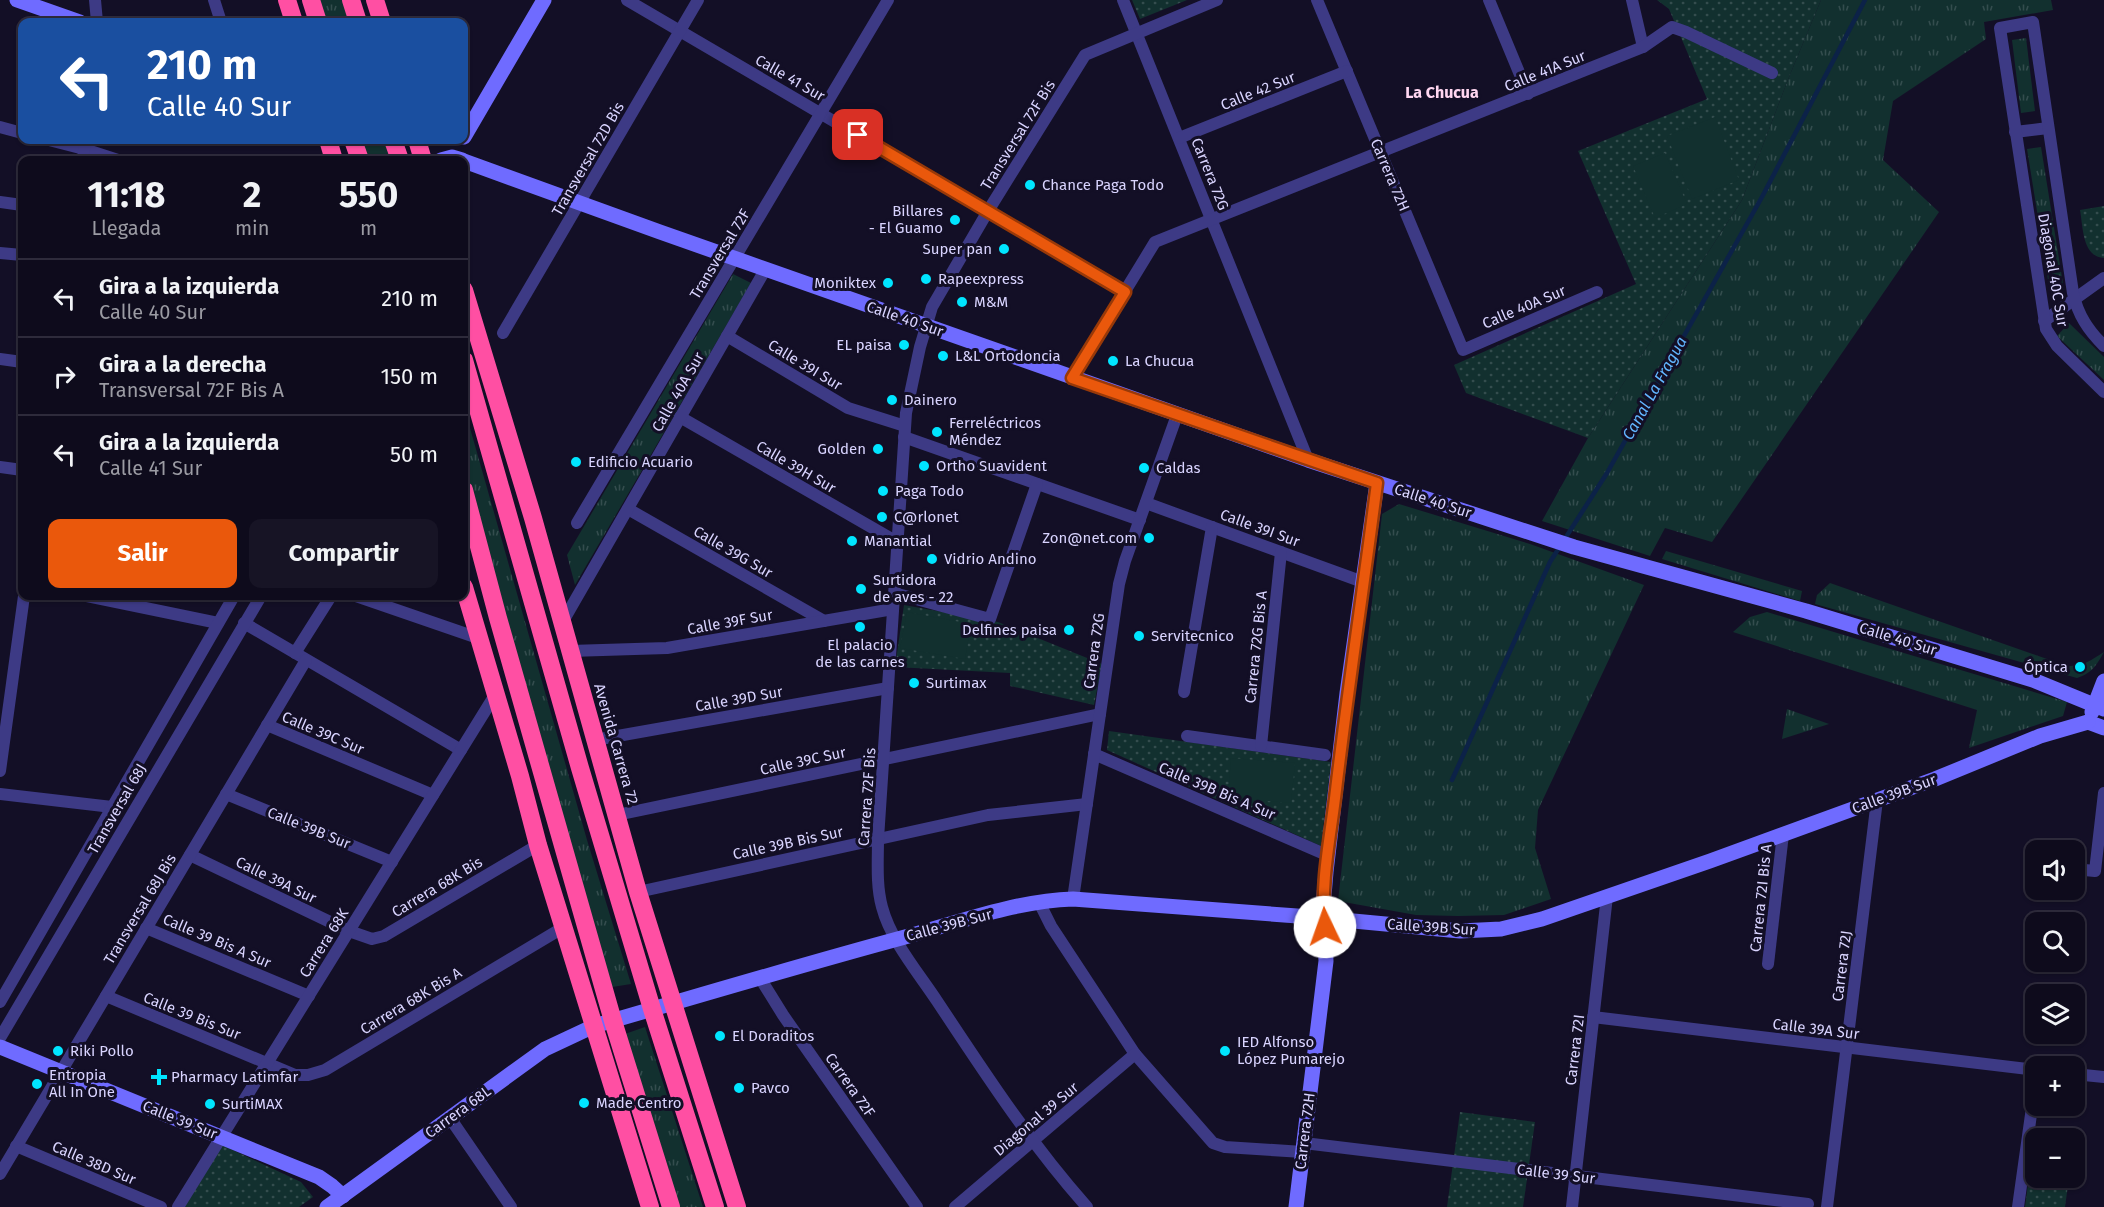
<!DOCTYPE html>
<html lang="es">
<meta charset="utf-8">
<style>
:root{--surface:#0e0b1c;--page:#171425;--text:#f1f3f6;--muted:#9b9ba3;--line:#2e2b3b;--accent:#ea580c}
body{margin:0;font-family:"Fira Sans",sans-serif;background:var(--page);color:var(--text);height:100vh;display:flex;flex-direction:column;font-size:22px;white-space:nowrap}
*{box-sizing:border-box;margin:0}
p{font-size:20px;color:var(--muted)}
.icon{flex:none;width:33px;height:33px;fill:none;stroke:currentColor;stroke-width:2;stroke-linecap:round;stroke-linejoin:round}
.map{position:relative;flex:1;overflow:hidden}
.side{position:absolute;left:18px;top:156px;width:450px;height:444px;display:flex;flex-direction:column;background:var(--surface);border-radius:12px;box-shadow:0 2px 4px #0004,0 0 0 2px var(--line)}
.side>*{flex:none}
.banner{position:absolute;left:18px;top:18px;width:450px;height:126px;border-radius:12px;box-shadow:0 2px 4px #0004,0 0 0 2px var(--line);background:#1a4fa0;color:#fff;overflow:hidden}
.fabs{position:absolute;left:2025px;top:840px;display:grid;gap:12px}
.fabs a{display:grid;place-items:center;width:60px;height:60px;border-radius:12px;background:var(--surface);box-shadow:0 2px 4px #0004,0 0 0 2px var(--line);font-size:30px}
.pin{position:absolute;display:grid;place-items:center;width:51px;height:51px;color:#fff;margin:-26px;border-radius:12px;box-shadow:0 3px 9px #0006}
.me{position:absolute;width:66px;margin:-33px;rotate:357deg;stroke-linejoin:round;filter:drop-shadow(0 0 4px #0008)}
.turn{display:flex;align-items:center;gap:21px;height:126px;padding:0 30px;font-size:27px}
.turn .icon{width:78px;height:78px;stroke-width:2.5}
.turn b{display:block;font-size:42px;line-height:51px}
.eta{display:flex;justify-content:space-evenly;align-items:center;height:102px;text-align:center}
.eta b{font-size:36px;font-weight:700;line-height:42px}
.button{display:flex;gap:12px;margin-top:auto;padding:12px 30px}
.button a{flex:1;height:69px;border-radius:12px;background:var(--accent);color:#fff;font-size:24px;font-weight:700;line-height:69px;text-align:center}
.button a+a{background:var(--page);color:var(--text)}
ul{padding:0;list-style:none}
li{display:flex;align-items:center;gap:18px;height:78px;padding:0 30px;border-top:2px solid var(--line)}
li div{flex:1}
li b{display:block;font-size:22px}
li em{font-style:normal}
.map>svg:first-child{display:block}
</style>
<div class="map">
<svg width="2104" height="1207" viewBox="0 0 2104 1207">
<defs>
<pattern id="grass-tufts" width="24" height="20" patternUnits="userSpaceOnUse" patternTransform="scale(1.5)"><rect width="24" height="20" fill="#12302f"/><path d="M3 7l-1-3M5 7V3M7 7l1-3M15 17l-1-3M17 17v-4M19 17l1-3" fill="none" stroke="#344d4e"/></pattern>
<pattern id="park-dots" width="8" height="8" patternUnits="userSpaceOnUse" patternTransform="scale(1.5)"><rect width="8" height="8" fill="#12302f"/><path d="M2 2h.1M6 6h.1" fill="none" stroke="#344d4e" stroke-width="1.8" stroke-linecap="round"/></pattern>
</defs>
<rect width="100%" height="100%" fill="#130f26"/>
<g fill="url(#grass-tufts)">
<polygon points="319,0 343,0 350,22 326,22"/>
<polygon points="1821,0 2051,0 2053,10 1984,22 1986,39 1893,101 1883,160 1939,212 1712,542 1665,528 1650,556 1542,521 1588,438 1742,200 1789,77"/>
<polygon points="2026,38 2035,111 2021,113 2012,40"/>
<polygon points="361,140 384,140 390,160 368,160"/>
<polygon points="2041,147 2064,290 2050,292 2027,149"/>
<polygon points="733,274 751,283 575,585 567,555"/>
<polygon points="2069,323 2104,357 2104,380 2057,336"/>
<polygon points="464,407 587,840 631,984 612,987 509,634 464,462"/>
<polygon points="1399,504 1530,544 1644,585 1538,810 1535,848 1551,899 1504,915 1458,916 1416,915 1338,901 1382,514"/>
<polygon points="1666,551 1802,591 1800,601 1662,559"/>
<path d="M1830,583l237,83c18,0 24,-6 37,-14 -8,14 -12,21 -27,26l-262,-74 2,-9z"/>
<polygon points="1767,612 2067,702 2063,716 1969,748 1977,710 1733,632 1750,617"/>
<polygon points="1787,709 1829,724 1782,739"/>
<polygon points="645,1027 703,1207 679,1207 625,1034"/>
</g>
<g fill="url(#park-dots)">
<polygon points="1132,0 1187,0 1140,19"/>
<polygon points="1657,0 1821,0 1789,77 1742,200 1588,438 1466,393 1454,365 1636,284 1578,151 1707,99 1669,9"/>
<path d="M2104,206v52c-22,-1 -21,-32 -24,-48z"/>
<polygon points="904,605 998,622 1102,664 1094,705 1010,686 1010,673 895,667"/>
<polygon points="1109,731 1331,762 1321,846 1107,750"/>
<polygon points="1460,1112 1535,1122 1523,1207 1447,1207"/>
<polygon points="222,1145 301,1182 313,1197 299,1207 183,1207"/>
<polygon points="2032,1154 2035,1154 2036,1178 2069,1178 2065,1207 2025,1207"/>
</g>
<g fill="#12302f">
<polygon points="1715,117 1739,180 1692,199 1667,136"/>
<polygon points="1665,153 1687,204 1655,218 1633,166"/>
<polygon points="907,612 971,624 965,659 900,648"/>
<polygon points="1231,758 1295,763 1291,803 1228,798"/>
</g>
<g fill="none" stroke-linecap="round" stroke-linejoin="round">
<polyline stroke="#0c2248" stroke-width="4.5" points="1452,780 1550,562 1607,473 1762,197 1865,0"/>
<g stroke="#3d3a85" stroke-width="12">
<polyline points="95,0 97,22"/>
<polyline points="214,0 221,22"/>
<polyline points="627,0 1125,292"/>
<polyline points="1123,0 1308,460"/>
<polyline points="1317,0 1463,350 1597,292"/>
<polyline points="1489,0 1528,94"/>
<polyline points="1632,0 1643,47"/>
<polyline points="0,127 22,133"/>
<polyline points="2015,132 2048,128"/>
<polyline points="1179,138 1347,71"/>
<polyline points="49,140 84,149 118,160"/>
<polyline points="83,160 85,140"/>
<polyline points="0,202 22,205"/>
<polyline points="0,253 22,255"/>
<polyline points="2044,321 2104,278"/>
<polyline points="503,333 698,0"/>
<polyline points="727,336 848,408 905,426"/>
<path d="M2104,346c-16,-16 -26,-31 -31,-53l-40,-271 -33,6 46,301 11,17 47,46"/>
<polyline points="0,359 22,362"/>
<polyline points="1072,378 1155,242 1643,47 1672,27 1686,32 1772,73"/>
<polyline points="680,417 897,542"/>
<polyline points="904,437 1140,520"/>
<polyline points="0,467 22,470"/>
<polyline points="1146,503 1363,582"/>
<polyline points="628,509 824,621"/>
<polyline points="577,523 888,0"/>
<polyline points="894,593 990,619 1037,484"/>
<polyline points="87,596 218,623"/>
<polyline points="356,596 478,638"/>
<polyline points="244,623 461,750"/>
<polyline points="562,623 765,270"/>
<polyline points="570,651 667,648 893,609"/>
<polyline points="295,653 331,596"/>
<polyline points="1184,692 1212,527"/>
<polyline points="267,725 433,795"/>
<polyline points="1187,736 1325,755"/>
<polyline points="595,740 888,688"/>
<polyline points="1261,746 1281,552"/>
<polyline points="1094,754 1329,856"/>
<polyline points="0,771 24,596"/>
<polyline points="0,794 112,807"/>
<polyline points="226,794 392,862"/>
<polyline points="617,815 1100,714"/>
<polyline points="190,855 349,931 372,939 384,936 538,845"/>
<polyline points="2074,869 2095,871 2104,793"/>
<polyline points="638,892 988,815 1087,804"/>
<polyline points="1073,899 1119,584 1125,561 1177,415"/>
<polyline points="1039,902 1051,926 1135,1054 1213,1143 1225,1147 1303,1152"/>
<polyline points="146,928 309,996"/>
<polyline points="1768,964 1783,834"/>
<polyline points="760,978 783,1015 917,1207"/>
<polyline points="106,996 295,1075 308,1075 325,1070 564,927"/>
<polyline points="0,1002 234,596"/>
<polyline points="1593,1017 2036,1070"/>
<polyline points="0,1038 261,596"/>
<polyline points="2074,1074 2104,1077"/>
<polyline points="450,1118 511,1207"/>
<polyline points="1304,1143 1808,1204"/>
<polyline points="16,1146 161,1207"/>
<polyline points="0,1174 306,660"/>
<polyline points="178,1207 495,695"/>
<polyline points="955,1207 1135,1054"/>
<path d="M1087,1207c-57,-64 -103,-135 -150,-206 -19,-29 -46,-60 -55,-94 -6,-22 -4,-46 -4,-68l28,-426 14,-66 12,-40 56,-96 97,-156 132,-55"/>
<polyline points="1572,1207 1607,896"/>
<polyline points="1827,1207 1877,800"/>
<polyline points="2018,1207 2035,1086"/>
</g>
<g stroke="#6f6bff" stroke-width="15">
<polyline points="17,0 80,22"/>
<polyline points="464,137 544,0"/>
<polyline points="441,160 452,157 462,160"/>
<polyline points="464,161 660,232 1308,460 1574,547 1806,611 2033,680 2104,709"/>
<polyline points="2092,712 2104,681"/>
<polyline points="2088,722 2104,728"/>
<polyline points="0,1047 319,1177 332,1186 343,1196"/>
<path d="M327,1207l218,-158 49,-23c104,-30 207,-61 311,-89 54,-15 111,-36 168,-38l238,18 149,14 41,-2 41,-10 168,-58 225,-82 105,-43 48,-14"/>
<polyline points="1296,1207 1326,961 1323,907 1326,872 1347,693 1377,483"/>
</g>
<g stroke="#ff4fa3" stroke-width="18">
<polyline points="287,0 294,22"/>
<polyline points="311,0 318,22"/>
<polyline points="351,0 358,22"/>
<polyline points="375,0 382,22"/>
<polyline points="328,140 334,160"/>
<polyline points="353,140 360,160"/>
<polyline points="393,140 400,160"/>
<polyline points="417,140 423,160"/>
<polyline points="464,290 533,518 638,892 737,1207"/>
<polyline points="464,360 580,768 652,1009 715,1207"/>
<polyline points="464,490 498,618 613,1021 671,1207"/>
<polyline points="464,587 520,776 538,845 650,1207"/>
</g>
</g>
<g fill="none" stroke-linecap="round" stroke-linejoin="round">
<defs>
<path id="route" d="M858,135l267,157 -53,86 305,105c-13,102 -29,205 -41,307 -5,45 -16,92 -11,137"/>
</defs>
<use href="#route" stroke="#983908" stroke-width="15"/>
<use href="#route" stroke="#ea580c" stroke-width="10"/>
</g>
<g fill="#00e5ff" stroke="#130f26" stroke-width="2">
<circle cx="1030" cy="185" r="6"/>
<circle cx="955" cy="220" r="6"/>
<circle cx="1004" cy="249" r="6"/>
<circle cx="926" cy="279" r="6"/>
<circle cx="888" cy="283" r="6"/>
<circle cx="962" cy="302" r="6"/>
<circle cx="904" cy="345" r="6"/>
<circle cx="943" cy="356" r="6"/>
<circle cx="1113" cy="361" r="6"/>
<circle cx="892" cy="400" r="6"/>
<circle cx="937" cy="432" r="6"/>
<circle cx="878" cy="449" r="6"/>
<circle cx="576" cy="462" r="6"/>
<circle cx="924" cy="466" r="6"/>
<circle cx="1144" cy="468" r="6"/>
<circle cx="883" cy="491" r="6"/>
<circle cx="882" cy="517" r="6"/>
<circle cx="1149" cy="538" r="6"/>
<circle cx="852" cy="541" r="6"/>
<circle cx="932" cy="559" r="6"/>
<circle cx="861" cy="589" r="6"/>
<circle cx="860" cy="627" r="6"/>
<circle cx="1069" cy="630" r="6"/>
<circle cx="1139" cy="636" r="6"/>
<circle cx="2080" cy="667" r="6"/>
<circle cx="914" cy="683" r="6"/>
<circle cx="720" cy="1036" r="6"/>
<circle cx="58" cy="1051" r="6"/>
<circle cx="1225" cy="1051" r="6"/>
<path d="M156 1068h6v6h6v6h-6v6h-6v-6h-6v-6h6z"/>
<circle cx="37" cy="1084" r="6"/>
<circle cx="739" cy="1088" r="6"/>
<circle cx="584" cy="1103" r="6"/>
<circle cx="210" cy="1104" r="6"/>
</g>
<g text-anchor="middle" stroke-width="6" stroke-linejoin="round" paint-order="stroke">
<g font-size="15" fill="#d9d4ff" stroke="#130f26">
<text transform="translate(1545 71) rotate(-22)" y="5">Calle 41A Sur</text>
<text transform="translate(790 78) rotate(30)" y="5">Calle 41 Sur</text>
<text transform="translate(1258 91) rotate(-22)" y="5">Calle 42 Sur</text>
<text transform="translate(1018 135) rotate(-58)" y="5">Transversal 72F Bis</text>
<text transform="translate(588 159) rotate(-60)" y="5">Transversal 72D Bis</text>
<text transform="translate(1210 174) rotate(68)" y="5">Carrera 72G</text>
<text transform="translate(1390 175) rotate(67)" y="5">Carrera 72H</text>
<text transform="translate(720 254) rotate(-59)" y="5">Transversal 72F</text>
<text transform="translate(2053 270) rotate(80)" y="5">Diagonal 40C Sur</text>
<text transform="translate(1524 307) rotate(-23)" y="5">Calle 40A Sur</text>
<text transform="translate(905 319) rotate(19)" y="5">Calle 40 Sur</text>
<text transform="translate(805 365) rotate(31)" y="5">Calle 39I Sur</text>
<text transform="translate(678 392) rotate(-60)" y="5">Calle 40A Sur</text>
<text transform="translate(796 467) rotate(30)" y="5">Calle 39H Sur</text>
<text transform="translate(1433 501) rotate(18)" y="5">Calle 40 Sur</text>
<text transform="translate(1260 528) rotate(20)" y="5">Calle 39I Sur</text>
<text transform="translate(733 552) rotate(30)" y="5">Calle 39G Sur</text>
<text transform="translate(730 622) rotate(-10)" y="5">Calle 39F Sur</text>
<text transform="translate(1898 639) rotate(17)" y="5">Calle 40 Sur</text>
<text transform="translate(1256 647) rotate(-84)" y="5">Carrera 72G Bis A</text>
<text transform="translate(1094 651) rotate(-82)" y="5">Carrera 72G</text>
<text transform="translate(739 699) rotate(-10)" y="5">Calle 39D Sur</text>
<text transform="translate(323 733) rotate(23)" y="5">Calle 39C Sur</text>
<text transform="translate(616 744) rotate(74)" y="5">Avenida Carrera 72</text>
<text transform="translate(803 761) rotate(-12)" y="5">Calle 39C Sur</text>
<text transform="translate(1217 791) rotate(23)" y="5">Calle 39B Bis A Sur</text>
<text transform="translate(1894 794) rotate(-20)" y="5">Calle 39B Sur</text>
<text transform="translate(867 797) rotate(-86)" y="5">Carrera 72F Bis</text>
<text transform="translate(117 809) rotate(-60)" y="5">Transversal 68J</text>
<text transform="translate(309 828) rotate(22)" y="5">Calle 39B Sur</text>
<text transform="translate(788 843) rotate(-12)" y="5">Calle 39B Bis Sur</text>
<text transform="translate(276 880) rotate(26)" y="5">Calle 39A Sur</text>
<text transform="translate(437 887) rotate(-31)" y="5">Carrera 68K Bis</text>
<text transform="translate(1761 898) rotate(-84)" y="5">Carrera 72I Bis A</text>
<text transform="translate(140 909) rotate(-59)" y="5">Transversal 68J Bis</text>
<text transform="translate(949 925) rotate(-15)" y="5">Calle 39B Sur</text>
<text transform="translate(1431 927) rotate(4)" y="5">Calle 39B Sur</text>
<text transform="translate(217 941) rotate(23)" y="5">Calle 39 Bis A Sur</text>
<text transform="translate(324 943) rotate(-58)" y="5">Carrera 68K</text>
<text transform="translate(1842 966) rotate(-83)" y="5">Carrera 72J</text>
<text transform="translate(411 1001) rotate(-31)" y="5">Carrera 68K Bis A</text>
<text transform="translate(192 1016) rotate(22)" y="5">Calle 39 Bis Sur</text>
<text transform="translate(1816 1029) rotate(7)" y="5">Calle 39A Sur</text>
<text transform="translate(1575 1050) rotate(-83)" y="5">Carrera 72I</text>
<text transform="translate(850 1085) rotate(55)" y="5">Carrera 72F</text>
<text transform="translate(458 1112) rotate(-36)" y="5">Carrera 68L</text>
<text transform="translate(1036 1119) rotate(-40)" y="5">Diagonal 39 Sur</text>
<text transform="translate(180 1120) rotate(22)" y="5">Calle 39 Sur</text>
<text transform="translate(1305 1131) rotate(-83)" y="5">Carrera 72H</text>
<text transform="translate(94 1163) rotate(23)" y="5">Calle 38D Sur</text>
<text transform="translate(1556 1174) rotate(7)" y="5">Calle 39 Sur</text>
</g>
<g font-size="15" fill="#d9d4ff" stroke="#130f26" text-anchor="start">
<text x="1042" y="190">Chance Paga Todo</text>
<text x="943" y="216" text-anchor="end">Billares<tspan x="943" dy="17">- El Guamo</tspan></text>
<text x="992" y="254" text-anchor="end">Super pan</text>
<text x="938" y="284">Rapeexpress</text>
<text x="876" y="288" text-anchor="end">Moniktex</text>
<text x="974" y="307">M&amp;M</text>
<text x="892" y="350" text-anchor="end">EL paisa</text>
<text x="955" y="361">L&amp;L Ortodoncia</text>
<text x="1125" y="366">La Chucua</text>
<text x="904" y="405">Dainero</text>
<text x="949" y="428">Ferreléctricos<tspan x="949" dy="17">Méndez</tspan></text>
<text x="866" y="454" text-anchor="end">Golden</text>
<text x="588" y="467">Edificio Acuario</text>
<text x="936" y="471">Ortho Suavident</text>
<text x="1156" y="473">Caldas</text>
<text x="895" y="496">Paga Todo</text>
<text x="894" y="522">C@rlonet</text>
<text x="1137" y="543" text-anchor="end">Zon@net.com</text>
<text x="864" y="546">Manantial</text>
<text x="944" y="564">Vidrio Andino</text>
<text x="873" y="585">Surtidora<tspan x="873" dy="17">de aves - 22</tspan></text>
<text x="1057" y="635" text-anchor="end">Delfines paisa</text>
<text x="1151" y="641">Servitecnico</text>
<text x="860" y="650" text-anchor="middle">El palacio<tspan x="860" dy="17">de las carnes</tspan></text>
<text x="2068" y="672" text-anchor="end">Óptica</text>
<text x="926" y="688">Surtimax</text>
<text x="732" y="1041">El Doraditos</text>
<text x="1237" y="1047">IED Alfonso<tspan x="1237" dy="17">López Pumarejo</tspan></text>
<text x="70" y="1056">Riki Pollo</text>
<text x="49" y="1080">Entropia<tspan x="49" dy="17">All In One</tspan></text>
<text x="171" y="1082">Pharmacy Latimfar</text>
<text x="751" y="1093">Pavco</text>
<text x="596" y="1108">Made Centro</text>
<text x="222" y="1109">SurtiMAX</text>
</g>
<g font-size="16" font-weight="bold" fill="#ffd6f0" stroke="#130f26">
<text x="1442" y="98">La Chucua</text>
</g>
<g font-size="16" font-style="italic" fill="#62b6ff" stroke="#130f26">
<text transform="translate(1654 388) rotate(-61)" y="6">Canal La Fragua</text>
</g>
</g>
</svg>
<div class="fabs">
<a><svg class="icon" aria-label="sound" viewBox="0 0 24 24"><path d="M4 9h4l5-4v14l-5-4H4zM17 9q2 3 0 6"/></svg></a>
<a><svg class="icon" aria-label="search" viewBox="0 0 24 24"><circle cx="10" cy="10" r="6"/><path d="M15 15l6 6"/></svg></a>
<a><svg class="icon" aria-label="layers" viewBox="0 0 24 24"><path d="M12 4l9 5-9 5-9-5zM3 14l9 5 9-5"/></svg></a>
<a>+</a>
<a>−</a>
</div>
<div class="pin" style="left:858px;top:135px;background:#d93025"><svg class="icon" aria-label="arrive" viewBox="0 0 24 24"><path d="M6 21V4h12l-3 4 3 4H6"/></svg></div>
<svg class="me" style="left:1325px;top:927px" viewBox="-20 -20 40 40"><circle r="19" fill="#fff"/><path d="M0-13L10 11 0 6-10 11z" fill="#ea580c"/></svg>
<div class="banner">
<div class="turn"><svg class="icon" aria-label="left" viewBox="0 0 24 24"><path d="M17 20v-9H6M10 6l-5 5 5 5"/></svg><div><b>210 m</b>Calle 40 Sur</div></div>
</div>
<section class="side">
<div class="eta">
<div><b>11:18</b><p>Llegada</p></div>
<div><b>2</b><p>min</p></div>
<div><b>550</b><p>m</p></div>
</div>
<ul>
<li><svg class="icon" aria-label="left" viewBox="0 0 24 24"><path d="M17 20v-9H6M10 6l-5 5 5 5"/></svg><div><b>Gira a la izquierda</b><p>Calle 40 Sur</p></div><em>210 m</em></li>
<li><svg class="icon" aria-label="right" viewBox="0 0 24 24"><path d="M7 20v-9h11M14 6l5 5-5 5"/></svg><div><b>Gira a la derecha</b><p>Transversal 72F Bis A</p></div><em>150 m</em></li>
<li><svg class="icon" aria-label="left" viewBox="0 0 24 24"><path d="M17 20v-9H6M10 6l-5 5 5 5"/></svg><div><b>Gira a la izquierda</b><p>Calle 41 Sur</p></div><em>50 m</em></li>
</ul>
<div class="button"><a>Salir</a><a>Compartir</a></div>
</section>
</div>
